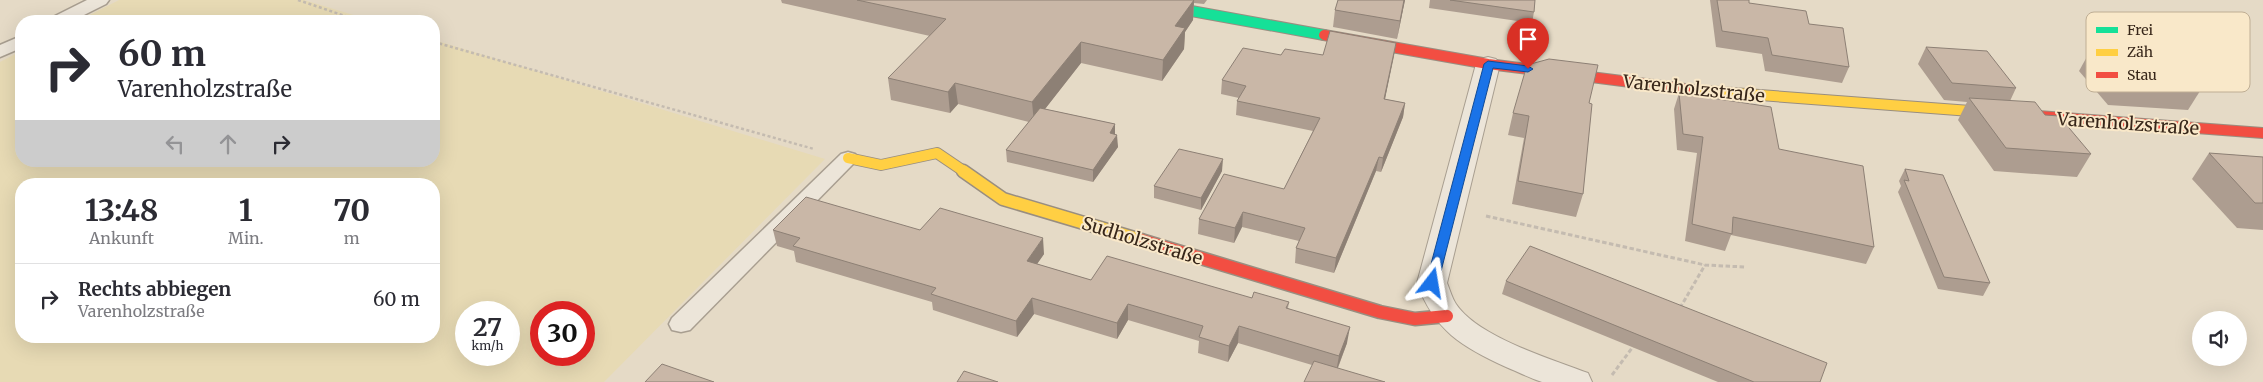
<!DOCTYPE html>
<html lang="de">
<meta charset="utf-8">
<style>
:root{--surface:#fff;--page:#f7f7f7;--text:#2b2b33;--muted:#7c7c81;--line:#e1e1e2}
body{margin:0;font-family:Merriweather,serif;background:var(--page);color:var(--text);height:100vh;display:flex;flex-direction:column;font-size:19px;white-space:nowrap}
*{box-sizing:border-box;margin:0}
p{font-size:16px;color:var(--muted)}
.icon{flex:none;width:28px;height:28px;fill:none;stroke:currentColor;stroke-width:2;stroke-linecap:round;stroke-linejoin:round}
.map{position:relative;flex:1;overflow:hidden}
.side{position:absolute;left:15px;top:178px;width:425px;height:165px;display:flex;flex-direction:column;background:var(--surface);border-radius:20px;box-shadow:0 5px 20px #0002}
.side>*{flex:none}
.hud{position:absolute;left:15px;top:15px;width:425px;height:152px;border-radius:20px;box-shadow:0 5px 20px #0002;background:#fff;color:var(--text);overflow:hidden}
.buttons{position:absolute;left:2192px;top:311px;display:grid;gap:10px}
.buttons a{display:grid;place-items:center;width:55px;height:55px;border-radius:50%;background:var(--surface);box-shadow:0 5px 20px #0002;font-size:25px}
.speed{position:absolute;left:455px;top:301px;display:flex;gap:10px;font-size:25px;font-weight:700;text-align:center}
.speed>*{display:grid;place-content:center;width:65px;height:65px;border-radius:50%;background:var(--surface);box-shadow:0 5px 20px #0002;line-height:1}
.speed small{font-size:12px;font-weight:400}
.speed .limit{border:8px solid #d22;background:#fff;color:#111}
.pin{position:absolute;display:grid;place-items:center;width:42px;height:42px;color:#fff;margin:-51px -21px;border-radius:50% 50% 50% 0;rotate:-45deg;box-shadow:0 0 5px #0007}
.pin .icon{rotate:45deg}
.me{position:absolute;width:55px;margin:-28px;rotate:14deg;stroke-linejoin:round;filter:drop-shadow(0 0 4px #0008)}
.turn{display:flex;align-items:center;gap:18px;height:105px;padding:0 20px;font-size:22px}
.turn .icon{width:65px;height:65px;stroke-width:2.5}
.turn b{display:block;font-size:35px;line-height:42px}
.lanes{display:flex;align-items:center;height:48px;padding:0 20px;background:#0003;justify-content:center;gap:25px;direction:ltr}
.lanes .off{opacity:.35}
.eta{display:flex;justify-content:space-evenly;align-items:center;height:85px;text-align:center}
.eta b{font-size:30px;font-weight:700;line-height:35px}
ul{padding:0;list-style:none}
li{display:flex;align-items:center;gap:15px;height:70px;padding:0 20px;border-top:1px solid var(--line)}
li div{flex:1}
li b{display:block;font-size:19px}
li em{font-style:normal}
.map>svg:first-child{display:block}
</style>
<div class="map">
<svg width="2263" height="382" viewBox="0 0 2263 382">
<rect width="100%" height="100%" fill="#e5dac6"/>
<g fill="#e7dab4" fill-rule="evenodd">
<polygon points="119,0 304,0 373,21 78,21"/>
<path d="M434,40l391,119 -221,223h-604v-320l21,-11v110h413zM21,184h413v152h-413zM466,312h43v43h-43zM541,312h43v43h-43z"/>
</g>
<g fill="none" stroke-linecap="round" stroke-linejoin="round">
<defs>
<g id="lane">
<polygon points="87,0 109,0 106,4 72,21 50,21 53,17"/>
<polygon points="21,36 21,48 0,57 0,45"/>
<polygon points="848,152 855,154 858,158 855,162 690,330 681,332 672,330 669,324 672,318 841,154"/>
</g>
<path id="street" d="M1488,57l8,2 4,5 -53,219c3,7 5,15 9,21 22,33 95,55 132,69l4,9c-15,0 -35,0 -50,0 -12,-4 -24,-10 -36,-15 -44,-20 -72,-37 -89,-84l59,-219 4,-5z"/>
<polyline id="fast" points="1131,0 1324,35"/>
<g id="slow-far1">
<polyline points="1693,90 1997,113"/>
<polyline points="848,158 881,165 937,153 965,172"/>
</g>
<polyline id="slow" points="963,171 1003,199 1141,240"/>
<g id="jam-far1">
<polyline points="1324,35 1488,64 1693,90"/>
<polyline points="1997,113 2263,133"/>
</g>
<polyline id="jam" points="1141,240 1380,312 1415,319 1447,316"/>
</defs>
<use href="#lane" stroke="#a89e90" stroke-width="3"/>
<use href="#street" stroke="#a89e90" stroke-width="2"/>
<use href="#fast" stroke="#998e80" stroke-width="12"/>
<use href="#slow-far1" stroke="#998e80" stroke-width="12"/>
<use href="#slow" stroke="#998e80" stroke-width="15"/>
<use href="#jam-far1" stroke="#998e80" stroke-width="12"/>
<use href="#jam" stroke="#998e80" stroke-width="15"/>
<g stroke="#c4bbb0" stroke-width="2.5" stroke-dasharray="3 2.5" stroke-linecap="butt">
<polyline points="298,0 360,21"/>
<polyline points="434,42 814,149"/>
</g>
<g stroke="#c4bbb0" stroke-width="3" stroke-dasharray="4.5 2.5" stroke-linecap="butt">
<polyline points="1486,216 1705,265 1745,267"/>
<polyline points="1680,308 1705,265"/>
<polyline points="1612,375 1635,344"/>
</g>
<use href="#lane" fill="#ece5d9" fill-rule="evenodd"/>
<use href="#street" fill="#ece5d9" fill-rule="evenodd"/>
<use href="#fast" stroke="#16e098" stroke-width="10"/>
<use href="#slow-far1" stroke="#ffcf43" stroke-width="10"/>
<use href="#slow" stroke="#ffcf43" stroke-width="12"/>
<use href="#jam-far1" stroke="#f24e42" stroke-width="10"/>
<use href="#jam" stroke="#f24e42" stroke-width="12"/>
</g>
<g fill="#ad9d90">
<polygon points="781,0 1207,0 1204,4 1194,3 1193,20 1185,32 1184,49 1162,81 1081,63 1045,109 1115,124 1115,135 1118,147 1093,182 1007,162 1006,150 1029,122 958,104 950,113 891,100 888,78 930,36 782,3"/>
<polygon points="1338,0 1405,0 1397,39 1333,27 1335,10"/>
<polygon points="1430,0 1535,0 1534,12 1532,23 1429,8"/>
<polygon points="1710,0 1749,0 1749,3 1809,24 1849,67 1842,83 1765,71 1762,54 1716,47"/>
<polygon points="1396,43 1385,99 1405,103 1403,117 1381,172 1376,171 1334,273 1295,263 1296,248 1299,241 1242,227 1234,243 1198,234 1199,219 1284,189 1313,131 1236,115 1237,101 1239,98 1221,94 1222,80 1281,55 1323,55"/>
<polygon points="1926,47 2016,88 2010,101 2045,115 2091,154 2077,177 1994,171 1958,120 1967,102 1944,100 1918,64"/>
<polygon points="2089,53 2200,91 2188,110 2108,105 2079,71"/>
<polygon points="1679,93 1779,149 1874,247 1866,264 1731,235 1725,251 1685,241 1697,153 1677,150 1674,109"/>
<polygon points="1589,103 1583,194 1576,217 1512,204 1524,138 1508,135 1513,113"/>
<polygon points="2209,153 2263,157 2263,230 2237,228 2192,179"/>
<polygon points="1905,169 1990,283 1983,296 1938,289 1898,192 1901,186 1899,181"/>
<polygon points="1222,171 1201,210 1154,198 1154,186"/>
<polygon points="773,230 920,230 1044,254 1037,264 1091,280 1289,302 1288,308 1347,343 1338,368 1312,365 1238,343 1228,362 1198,353 1199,341 1128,320 1117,339 1034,314 1017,337 933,310 932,302 796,262 794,251 777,246"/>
<polygon points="1506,281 1820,382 1718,382 1502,294"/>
</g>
<g fill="#8d8075">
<polygon points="1194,0 1193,20 1185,32 1184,49 1162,81 1163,60 1175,26"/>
<polygon points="1404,0 1405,0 1397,39 1400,21"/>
<polygon points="1081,42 1081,63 1034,123 1032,102"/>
<polygon points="1396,43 1394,56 1382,113 1384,99"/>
<polygon points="955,83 958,104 950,113 948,92"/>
<polygon points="1405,103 1403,117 1381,172 1383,158"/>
<polygon points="1115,124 1115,136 1110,133"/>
<polygon points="1117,135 1118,147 1093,182 1093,170"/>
<polygon points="1379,157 1376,171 1334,273 1336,258"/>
<polygon points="1223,159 1222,171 1201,210 1201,198"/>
<polygon points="1243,212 1242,227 1234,243 1235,228"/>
<polygon points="1043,238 1044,254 1028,277 1027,261"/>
<polygon points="1032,298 1034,314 1017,337 1016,321"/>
<polygon points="1128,304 1128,320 1117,339 1117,323"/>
<polygon points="1239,326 1238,343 1228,362 1229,346"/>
<polygon points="1350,327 1347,343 1336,372 1339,356"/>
</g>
<g fill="#c9b7a7" stroke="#8d8075">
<polygon points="857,0 1194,0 1175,26 1185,28 1163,60 1081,42 1032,102 955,83 948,92 888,78 946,19"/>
<polygon points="1338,0 1404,0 1400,21 1335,10"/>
<polygon points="1450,0 1535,0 1534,12"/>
<polygon points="1717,0 1749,0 1749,3 1806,11 1809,24 1843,28 1849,67 1772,55 1768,38 1722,31"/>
<polygon points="1330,31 1396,43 1384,99 1405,103 1383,158 1379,157 1336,258 1296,248 1305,228 1243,212 1235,228 1199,219 1224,174 1284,189 1320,118 1237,101 1246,86 1222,80 1243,48 1281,55 1285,49 1323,55"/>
<polygon points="1926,47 1987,51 2016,88 1952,83"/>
<polygon points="1549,59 1598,65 1589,103 1592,104 1583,194 1518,181 1529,116 1513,113 1527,65"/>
<polygon points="1679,93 1771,107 1779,149 1863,166 1874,247 1733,217 1732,234 1692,224 1703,137 1683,134"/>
<polygon points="1969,98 2035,102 2045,115 2059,116 2091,154 2006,148"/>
<polygon points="1040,108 1115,124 1110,133 1117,135 1093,170 1006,150"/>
<polygon points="1179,149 1223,159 1201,198 1154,186"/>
<polygon points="2209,153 2263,157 2263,203 2255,203"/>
<polygon points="1905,169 1943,175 1990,283 1944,277 1904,180 1909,181"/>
<polygon points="806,197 920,230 940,208 1043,238 1027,261 1091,280 1107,256 1252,298 1254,292 1289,302 1286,308 1350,327 1339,356 1239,326 1229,346 1199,337 1203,326 1128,304 1117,323 1032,298 1016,321 931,294 936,288 793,246 800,238 773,230"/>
<polygon points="1530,246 1827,363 1820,382 1754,382 1506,281"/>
<polygon points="1314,361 1385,382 1304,382"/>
<polygon points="662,364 714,382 645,382"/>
<polygon points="964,371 998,382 957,382"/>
</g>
<polygon fill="#1a73e8" stroke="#114b97" points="1488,61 1528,66 1533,69 1528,72 1493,68 1438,283 1432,287 1426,283 1484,64"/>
<g text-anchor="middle" stroke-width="4" stroke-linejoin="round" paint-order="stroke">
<g font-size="18" fill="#372619" stroke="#f9e8c9">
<text transform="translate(1694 89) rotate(6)" y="6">Varenholzstraße</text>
<text transform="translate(2128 124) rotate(4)" y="6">Varenholzstraße</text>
<text transform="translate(1142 241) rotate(17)" y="6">Sudholzstraße</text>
</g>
</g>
<rect x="2086" y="12" width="164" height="80" rx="8" fill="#f9e8c9" stroke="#bfae94" stroke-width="1"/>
<rect x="2096" y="27" width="22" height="6" fill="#16e098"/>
<rect x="2096" y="49" width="22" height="7" fill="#ffcf43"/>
<rect x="2096" y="72" width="22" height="6" fill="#f24e42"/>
<g font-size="14" fill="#372619">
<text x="2127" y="35">Frei</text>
<text x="2127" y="57">Zäh</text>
<text x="2127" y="80">Stau</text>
</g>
</svg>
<div class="buttons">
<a><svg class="icon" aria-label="sound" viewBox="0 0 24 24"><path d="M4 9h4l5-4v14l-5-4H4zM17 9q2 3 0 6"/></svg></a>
</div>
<div class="speed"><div>27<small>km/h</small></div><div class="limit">30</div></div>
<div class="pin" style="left:1528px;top:69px;background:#d93025"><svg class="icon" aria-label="arrive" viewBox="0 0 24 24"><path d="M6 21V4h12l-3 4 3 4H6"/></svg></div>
<svg class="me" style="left:1432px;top:283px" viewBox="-20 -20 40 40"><path d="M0-17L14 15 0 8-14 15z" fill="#1a73e8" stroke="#fff" stroke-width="4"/></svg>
<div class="hud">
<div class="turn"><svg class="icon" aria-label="right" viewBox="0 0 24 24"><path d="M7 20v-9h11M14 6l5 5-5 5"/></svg><div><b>60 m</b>Varenholzstraße</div></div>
<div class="lanes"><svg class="icon off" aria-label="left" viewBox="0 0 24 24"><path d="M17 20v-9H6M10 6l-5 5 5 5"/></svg><svg class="icon off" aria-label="ahead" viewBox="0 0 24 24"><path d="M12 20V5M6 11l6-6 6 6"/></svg><svg class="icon" aria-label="right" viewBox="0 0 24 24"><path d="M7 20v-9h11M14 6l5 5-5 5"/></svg></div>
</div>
<section class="side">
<div class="eta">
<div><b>13:48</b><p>Ankunft</p></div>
<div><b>1</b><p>Min.</p></div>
<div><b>70</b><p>m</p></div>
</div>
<ul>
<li><svg class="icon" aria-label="right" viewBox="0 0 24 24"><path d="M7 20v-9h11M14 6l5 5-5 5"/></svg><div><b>Rechts abbiegen</b><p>Varenholzstraße</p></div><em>60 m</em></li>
</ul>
</section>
</div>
